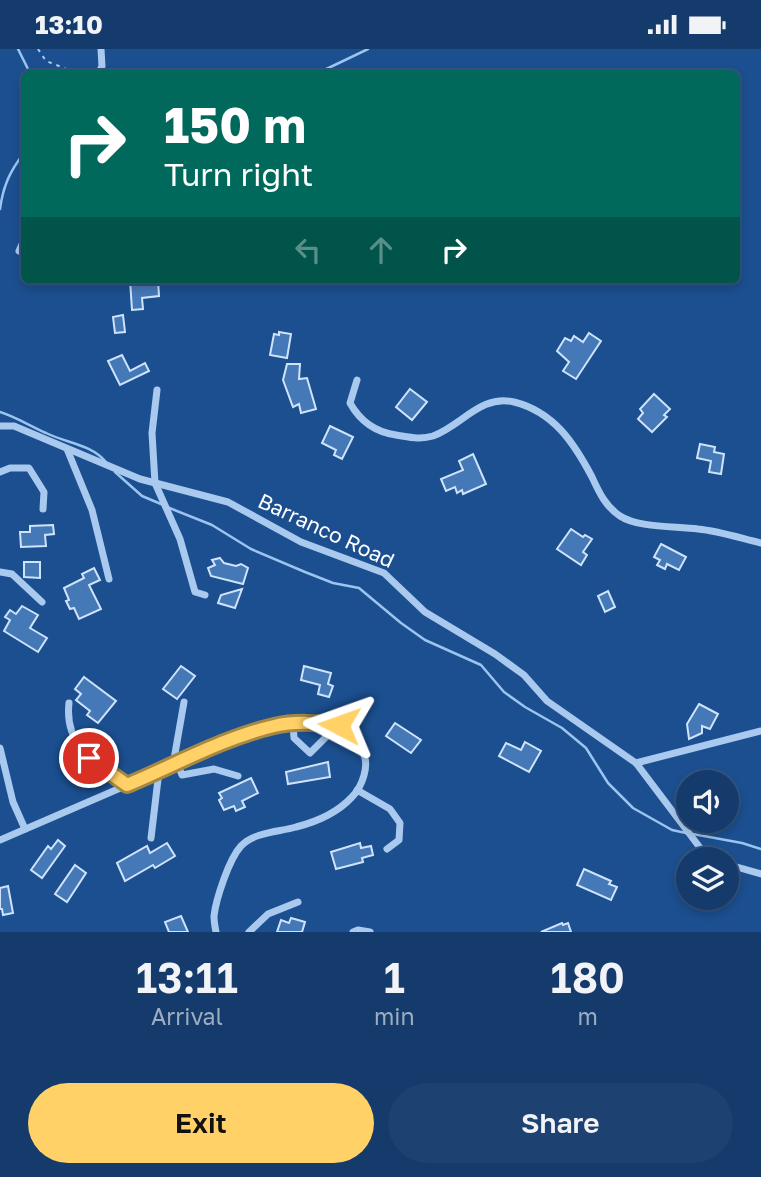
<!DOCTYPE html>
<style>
:root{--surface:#143b6b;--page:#1d4271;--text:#f1f3f6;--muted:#9dadc1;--line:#33557e;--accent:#ffd166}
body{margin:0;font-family:"Golos Text",sans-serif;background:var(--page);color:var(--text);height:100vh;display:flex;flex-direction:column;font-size:26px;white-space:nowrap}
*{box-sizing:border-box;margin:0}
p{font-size:23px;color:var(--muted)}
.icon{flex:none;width:38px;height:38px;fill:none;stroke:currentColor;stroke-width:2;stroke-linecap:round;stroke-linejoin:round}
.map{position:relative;height:883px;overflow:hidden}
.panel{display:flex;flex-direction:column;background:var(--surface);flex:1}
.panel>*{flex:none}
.banner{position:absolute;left:21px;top:21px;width:719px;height:214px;border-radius:10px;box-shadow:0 4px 10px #0003,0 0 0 2px var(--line);background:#00695c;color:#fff;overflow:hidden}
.controls{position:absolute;left:676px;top:721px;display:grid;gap:14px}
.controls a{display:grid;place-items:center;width:63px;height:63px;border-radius:50%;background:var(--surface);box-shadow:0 4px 10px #0003,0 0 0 2px var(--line);font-size:35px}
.pin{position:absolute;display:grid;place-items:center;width:60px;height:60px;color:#fff;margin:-30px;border:4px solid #fff;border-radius:50%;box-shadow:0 2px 7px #0007}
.me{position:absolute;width:77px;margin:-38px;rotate:274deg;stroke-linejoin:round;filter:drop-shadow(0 0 5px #0008)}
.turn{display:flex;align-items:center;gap:24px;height:147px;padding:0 28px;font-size:32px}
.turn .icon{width:91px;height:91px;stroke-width:2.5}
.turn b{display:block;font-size:49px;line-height:60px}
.lanes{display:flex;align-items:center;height:66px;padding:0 28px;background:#0003;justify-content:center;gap:35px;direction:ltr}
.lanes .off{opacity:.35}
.eta{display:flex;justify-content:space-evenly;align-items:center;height:119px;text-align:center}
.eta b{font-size:42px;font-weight:600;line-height:49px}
.primary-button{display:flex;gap:14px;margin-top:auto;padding:14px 28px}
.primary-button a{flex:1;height:80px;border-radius:42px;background:var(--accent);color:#111;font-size:28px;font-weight:600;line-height:80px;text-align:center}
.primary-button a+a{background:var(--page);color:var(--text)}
.status{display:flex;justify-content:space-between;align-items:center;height:49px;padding:0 35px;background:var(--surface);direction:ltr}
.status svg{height:19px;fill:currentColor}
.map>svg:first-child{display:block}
</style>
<div class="status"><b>13:10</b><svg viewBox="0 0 49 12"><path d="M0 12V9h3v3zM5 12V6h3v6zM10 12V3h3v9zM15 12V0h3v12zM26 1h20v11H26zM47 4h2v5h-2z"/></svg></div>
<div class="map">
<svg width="761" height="883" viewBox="0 0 761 883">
<rect width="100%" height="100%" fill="#1b4f8f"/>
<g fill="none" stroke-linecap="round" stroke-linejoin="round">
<g stroke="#9cc4f0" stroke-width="2.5">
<polyline points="18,0 30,24"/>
<polyline points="318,24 368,0"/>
<path d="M0,160c3,-23 10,-38 24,-56"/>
<path d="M0,363c16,5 30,14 46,21 20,10 45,11 60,29"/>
<polyline points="115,423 142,447 161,455"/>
<polyline points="167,458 212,476 251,500 305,523 333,534 359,539 401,574 425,591 481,616 504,643 525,658 562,679 586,699 608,734 633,759 672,781 686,784"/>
<polyline points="693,785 742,794 761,800"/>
</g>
</g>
<g fill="#4478b7" stroke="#cfe3fa" stroke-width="2">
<polygon points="130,231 158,231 159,247 142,249 143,260 132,261"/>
<polygon points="123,266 125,283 115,284 113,268"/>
<polygon points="279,283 291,285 287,309 270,306 274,285 279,286"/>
<polygon points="589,284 601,292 576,330 563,322 569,313 557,302 565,289 571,292 574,287 583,293"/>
<polygon points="122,306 130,322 145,314 149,322 120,336 108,312"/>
<polygon points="287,315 300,315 299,330 307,329 316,360 301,364 299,355 293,358 283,331"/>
<polygon points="410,340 427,353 412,371 396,358"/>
<polygon points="654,345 670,360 664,366 667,368 652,383 638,370 643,364 640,360"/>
<polygon points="330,377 353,388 342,410 334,406 336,401 322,394"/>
<polygon points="700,395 715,398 714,403 724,405 721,425 709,423 711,412 697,409"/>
<polygon points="473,405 486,435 463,445 462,441 457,444 455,438 446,442 441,430 463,421 459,412"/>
<polygon points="53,476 54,485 45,486 46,497 21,498 20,483 30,483 30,477"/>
<polygon points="571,480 583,488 585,486 592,490 583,503 587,506 581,516 557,500"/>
<polygon points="661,495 686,508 679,521 667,515 665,520 657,516 660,511 654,508"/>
<polygon points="220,509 224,514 236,517 241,515 248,519 243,535 211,527 208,519 215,516 212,511"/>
<polygon points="24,513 40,513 40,529 24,528"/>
<polygon points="94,519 100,531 89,536 101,560 79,570 74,559 70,560 66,552 69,551 64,539 84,529 82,525"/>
<polygon points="242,540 235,559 218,554 221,546"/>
<polygon points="608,542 615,558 605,563 598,547"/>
<polygon points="22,557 38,566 30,579 47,589 38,603 4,582 10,571 5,568 10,561 16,565"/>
<polygon points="181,617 195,627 177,650 163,640"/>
<polygon points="304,617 331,624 328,635 333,637 329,648 318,645 320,636 301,631"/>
<polygon points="84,628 116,652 98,674 87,666 90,662 76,651 81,645 75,640"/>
<polygon points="699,655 718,665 710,680 702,677 702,684 689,690 687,675"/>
<polygon points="395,674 421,691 411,704 386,687"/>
<polygon points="525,693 541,702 529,723 499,707 506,694 521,701"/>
<polygon points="328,713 330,728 288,735 286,723"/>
<polygon points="251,729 258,744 242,752 245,758 236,762 234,757 224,761 219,751 222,749 219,744"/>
<polygon points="58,791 65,797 42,829 31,821 48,797 51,800"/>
<polygon points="167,794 175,807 155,819 153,816 125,832 117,814 147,797 150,804"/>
<polygon points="360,794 361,799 371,797 373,806 362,809 363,813 336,820 331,803"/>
<polygon points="75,816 86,824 67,853 55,845"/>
<polygon points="584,820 611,832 609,835 617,838 611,851 577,836"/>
<polygon points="8,837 13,864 3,866 2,860 0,860 0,839"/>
<polygon points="181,867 188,883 169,883 165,873"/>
<polygon points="291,869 305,873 302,883 277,883 281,871 289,874"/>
<polygon points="562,874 563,876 568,874 571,883 541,883"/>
</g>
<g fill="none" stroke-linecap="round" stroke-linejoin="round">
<polyline stroke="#a9c9ee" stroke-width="2" stroke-dasharray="3.5 5" stroke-linecap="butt" points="38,0 46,12 77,24"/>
<g stroke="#a9c9ee" stroke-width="7">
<polyline points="99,24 102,17 101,0"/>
<polyline points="19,202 24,191"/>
<path d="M357,331l-7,23c10,18 25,29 46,32 13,2 24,5 37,1 28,-10 48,-42 81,-34 40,10 60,41 78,75 7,15 13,29 28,39 18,12 56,10 78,13 21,2 42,9 63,14"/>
<polyline points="157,341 152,384 155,434 180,490 195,543 205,546"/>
<polyline points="0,377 14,377 140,430 228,453 301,493 384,524 425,563 495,605 524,626 547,652 636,714 707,808 713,810"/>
<polyline points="67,400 92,461 109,530"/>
<polyline points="0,423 10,419 29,419 44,443 43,460"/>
<polyline points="0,523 12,525 42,553"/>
<path d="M69,654c-5,44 27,60 58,82"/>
<polyline points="293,675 294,689 310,704 326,688 328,675"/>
<polyline points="0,699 13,753 25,780"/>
<polyline points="177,714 182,726 214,720 238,727"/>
<polyline points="636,714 761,682"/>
<polyline points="173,716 184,653"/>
<polyline points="357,741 390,760 400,774 399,791 387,800"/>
<polyline points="151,789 159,722"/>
<path d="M0,791l243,-105c25,-7 70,-20 95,-10 12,5 20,17 25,28 7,12 -1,34 -11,44 -14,15 -36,25 -56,30 -17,5 -42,5 -55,19 -12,13 -25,53 -27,70 0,5 1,11 2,16"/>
<polyline points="726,815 761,825"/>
<polyline points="249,883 268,865 298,853"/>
<polyline points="353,883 358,881 370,883"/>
</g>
</g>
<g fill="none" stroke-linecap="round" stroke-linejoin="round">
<defs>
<path id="route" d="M89,709l38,27c48,-20 96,-47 147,-59 21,-5 44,-3 65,-1"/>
</defs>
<use href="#route" stroke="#a68842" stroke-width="18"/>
<use href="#route" stroke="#ffd166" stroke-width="12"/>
</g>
<g text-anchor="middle" stroke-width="5" stroke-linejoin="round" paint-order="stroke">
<g font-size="21" fill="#fff" stroke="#1b4f8f">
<text transform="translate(326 482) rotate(25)" y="7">Barranco Road</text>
</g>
</g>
</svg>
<div class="controls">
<a><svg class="icon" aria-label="sound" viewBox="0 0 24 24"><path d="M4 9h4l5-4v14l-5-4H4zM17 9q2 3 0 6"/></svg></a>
<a><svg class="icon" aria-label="layers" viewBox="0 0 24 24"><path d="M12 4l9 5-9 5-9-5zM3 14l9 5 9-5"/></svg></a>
</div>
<div class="pin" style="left:89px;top:709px;background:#d93025"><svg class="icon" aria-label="arrive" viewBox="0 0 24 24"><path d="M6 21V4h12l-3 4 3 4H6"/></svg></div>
<svg class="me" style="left:339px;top:676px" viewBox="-20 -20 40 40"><path d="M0-17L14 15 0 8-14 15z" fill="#ffd166" stroke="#fff" stroke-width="4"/></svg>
<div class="banner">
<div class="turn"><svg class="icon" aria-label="right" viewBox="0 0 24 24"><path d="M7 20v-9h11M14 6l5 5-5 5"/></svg><div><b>150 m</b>Turn right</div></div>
<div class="lanes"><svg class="icon off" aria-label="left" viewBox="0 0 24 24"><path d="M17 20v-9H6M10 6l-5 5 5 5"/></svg><svg class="icon off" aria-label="ahead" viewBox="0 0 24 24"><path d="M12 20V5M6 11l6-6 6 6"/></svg><svg class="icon" aria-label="right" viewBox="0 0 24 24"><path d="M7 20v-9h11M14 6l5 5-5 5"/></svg></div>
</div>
</div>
<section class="panel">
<div class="eta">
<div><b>13:11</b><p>Arrival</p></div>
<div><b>1</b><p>min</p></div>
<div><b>180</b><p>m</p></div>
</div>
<div class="primary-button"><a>Exit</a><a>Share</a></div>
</section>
